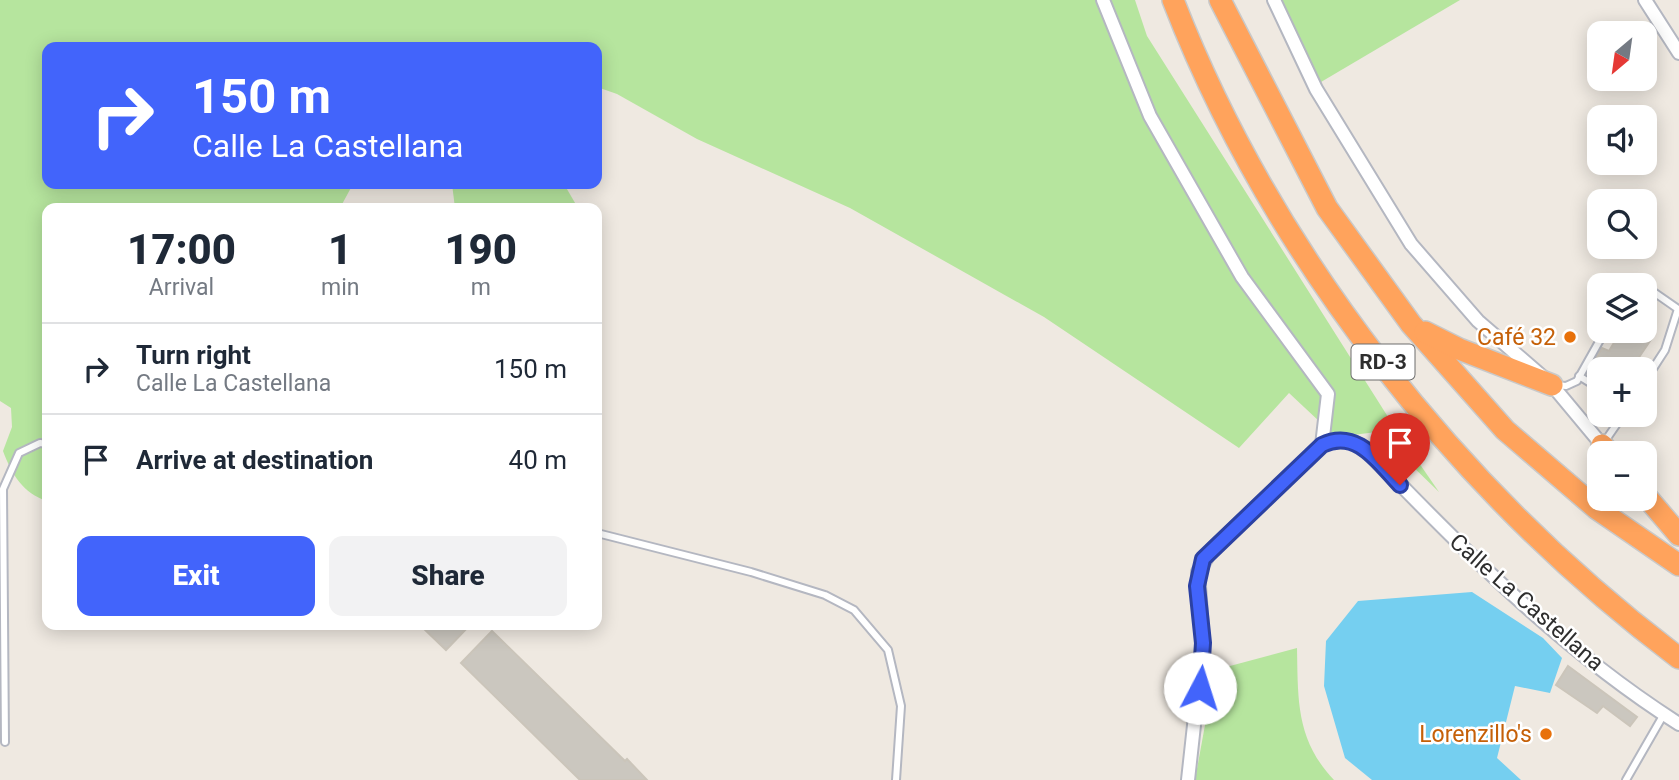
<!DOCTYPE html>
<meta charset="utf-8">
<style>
:root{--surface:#fff;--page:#f2f2f3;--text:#1f2937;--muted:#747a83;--line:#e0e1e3;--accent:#4264fb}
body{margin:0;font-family:Roboto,sans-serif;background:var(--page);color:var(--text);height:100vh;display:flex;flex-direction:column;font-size:26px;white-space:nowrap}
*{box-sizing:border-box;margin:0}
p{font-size:23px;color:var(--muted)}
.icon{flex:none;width:38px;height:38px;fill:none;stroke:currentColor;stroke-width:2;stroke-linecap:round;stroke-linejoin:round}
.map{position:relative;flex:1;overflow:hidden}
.panel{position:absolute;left:42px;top:203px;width:560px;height:427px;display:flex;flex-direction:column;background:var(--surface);border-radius:14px;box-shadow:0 4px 18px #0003}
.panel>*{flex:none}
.hud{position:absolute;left:42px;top:42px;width:560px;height:147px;border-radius:14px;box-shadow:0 4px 18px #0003;background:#4264fb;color:#fff;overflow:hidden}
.needle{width:46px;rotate:209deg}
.buttons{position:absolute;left:1587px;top:21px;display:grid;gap:14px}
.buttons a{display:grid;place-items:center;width:70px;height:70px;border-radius:14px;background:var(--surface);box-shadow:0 4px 18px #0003;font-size:35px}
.pin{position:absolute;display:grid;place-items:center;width:60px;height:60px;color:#fff;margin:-72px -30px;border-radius:50% 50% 50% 0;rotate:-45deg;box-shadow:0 0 7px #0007}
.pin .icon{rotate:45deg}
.me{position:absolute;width:77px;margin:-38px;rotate:5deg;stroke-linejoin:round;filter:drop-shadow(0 0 5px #0008)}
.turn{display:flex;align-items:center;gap:24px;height:147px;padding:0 35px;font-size:32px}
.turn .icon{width:91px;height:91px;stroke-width:2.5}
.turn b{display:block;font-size:49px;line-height:60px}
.eta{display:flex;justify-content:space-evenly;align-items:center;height:119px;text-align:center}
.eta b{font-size:42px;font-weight:800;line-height:49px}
.primary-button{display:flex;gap:14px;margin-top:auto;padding:14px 35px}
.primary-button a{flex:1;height:80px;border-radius:14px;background:var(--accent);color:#fff;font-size:28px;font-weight:800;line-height:80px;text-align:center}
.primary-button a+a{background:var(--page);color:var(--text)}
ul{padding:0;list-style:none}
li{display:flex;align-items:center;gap:21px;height:91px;padding:0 35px;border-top:2px solid var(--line)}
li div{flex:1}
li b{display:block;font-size:26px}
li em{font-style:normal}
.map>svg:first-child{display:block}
</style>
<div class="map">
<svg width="1679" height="780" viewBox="0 0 1679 780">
<rect width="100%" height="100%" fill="#efe9e1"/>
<g fill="#b6e59e">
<path d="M0,0h1135l12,36 248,392 44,64 -62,-60 -41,5 -47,-44 -50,55 -195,-131 -194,-109 -153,-69 -80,-45 -20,-7v-40h-550v137h306l-13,24h-293v293c-24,-8 -35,-26 -44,-50l9,-24 -1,-19 -11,-7z"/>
<polygon points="1279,0 1460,0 1321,82"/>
<polygon points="452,184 564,184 578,208 455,208"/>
<path d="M1297,648c1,52 -1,92 37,132h-139l20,-110z"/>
</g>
<polygon fill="#75cff0" points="1472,592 1543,638 1562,658 1550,693 1515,686 1497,758 1521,780 1372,780 1345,758 1324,686 1326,641 1358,601"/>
<g fill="#cbc7bf" stroke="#cbc5ba" stroke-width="2">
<polygon points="1621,331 1647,331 1654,335 1631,369 1600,369 1600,382 1587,374 1602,348 1609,351"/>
<polygon points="420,625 470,625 446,650"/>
<polygon points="492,631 625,761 627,759 647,780 580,780 461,663"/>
<polygon points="1568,666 1637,717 1630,726 1603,706 1597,713 1556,685"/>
</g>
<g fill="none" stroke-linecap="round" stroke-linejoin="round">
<defs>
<g id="lane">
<polyline points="1624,285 1643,285"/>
<polyline points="1645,286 1678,309 1665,350 1645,381"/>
<polyline points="1579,376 1600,389"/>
<polyline points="1554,385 1566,386 1577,381 1605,331"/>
<polyline points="1603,444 1623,415"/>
<polyline points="597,533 751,572 825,595 854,610 888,650 901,706 896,780"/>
<polyline points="5,742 3,489 19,453 40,443 47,444"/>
<polyline points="1626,780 1664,714"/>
</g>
<g id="street">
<polyline points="1103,0 1150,116 1242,277 1328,394 1322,445"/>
<polyline points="1274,0 1316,89 1411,244 1478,321 1552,385 1602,445"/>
<polyline points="1645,0 1679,53"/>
<path d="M1188,780l15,-137 -5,-71 14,-23 110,-104c16,-8 29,-7 44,4 95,99 196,201 313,275"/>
</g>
<g id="highway">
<path d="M1173,0c99,256 287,493 506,658"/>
<polyline points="1220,0 1327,208 1411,324 1505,430 1596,508 1679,565"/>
<polyline points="1425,332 1459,349 1552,385"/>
<polyline points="1602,445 1609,453"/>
<polyline points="1645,495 1679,535"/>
</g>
</defs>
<use href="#lane" stroke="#b4b7c1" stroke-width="10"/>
<use href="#street" stroke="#b4b7c1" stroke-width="16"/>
<use href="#highway" stroke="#c9c9c9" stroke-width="24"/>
<use href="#lane" stroke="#fff" stroke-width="6"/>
<use href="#street" stroke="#fff" stroke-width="12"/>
<use href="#highway" stroke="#ffa35c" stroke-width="21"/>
</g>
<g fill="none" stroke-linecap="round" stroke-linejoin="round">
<defs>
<path id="route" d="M1200,688l3,-45 -6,-57 6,-27 119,-114c35,-17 56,17 78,40"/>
</defs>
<use href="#route" stroke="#2b41a3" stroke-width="18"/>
<use href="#route" stroke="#4264fb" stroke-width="12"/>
</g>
<g fill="#e8710a" stroke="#fff" stroke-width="2.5">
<circle cx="1570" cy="337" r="7"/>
<circle cx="1546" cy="734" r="7"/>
</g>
<g text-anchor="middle" stroke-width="5" stroke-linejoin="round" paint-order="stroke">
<rect fill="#fff" stroke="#6d6d6d" stroke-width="2" x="1351.5" y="344.5" width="63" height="35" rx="5"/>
<g font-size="21" font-weight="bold" fill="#2e2e2e">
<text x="1383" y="369">RD-3</text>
</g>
<g font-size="23" fill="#c56008" stroke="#fff" text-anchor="end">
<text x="1556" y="345">Café 32</text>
<text x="1532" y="742">Lorenzillo's</text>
</g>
<g font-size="23" fill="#2e2e2e" stroke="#fff">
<text transform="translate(1527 602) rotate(41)" y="8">Calle La Castellana</text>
</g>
</g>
</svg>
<div class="buttons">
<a><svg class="needle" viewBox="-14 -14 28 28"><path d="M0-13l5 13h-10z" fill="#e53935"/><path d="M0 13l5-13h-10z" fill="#747a83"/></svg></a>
<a><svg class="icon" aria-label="sound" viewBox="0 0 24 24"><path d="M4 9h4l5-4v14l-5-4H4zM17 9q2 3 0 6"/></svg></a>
<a><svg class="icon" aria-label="search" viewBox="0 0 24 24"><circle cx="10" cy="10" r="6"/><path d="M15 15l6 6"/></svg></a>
<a><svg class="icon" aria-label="layers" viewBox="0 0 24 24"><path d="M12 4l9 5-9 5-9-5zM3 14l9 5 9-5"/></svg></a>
<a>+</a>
<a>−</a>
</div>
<div class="pin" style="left:1400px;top:485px;background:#d93025"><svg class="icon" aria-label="arrive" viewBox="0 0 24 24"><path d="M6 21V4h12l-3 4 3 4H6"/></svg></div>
<svg class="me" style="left:1200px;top:688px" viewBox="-20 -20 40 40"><circle r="19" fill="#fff"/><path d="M0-13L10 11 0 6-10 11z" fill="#4264fb"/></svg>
<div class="hud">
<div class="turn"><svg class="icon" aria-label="right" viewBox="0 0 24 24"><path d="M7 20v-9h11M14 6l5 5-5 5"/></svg><div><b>150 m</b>Calle La Castellana</div></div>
</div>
<section class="panel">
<div class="eta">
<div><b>17:00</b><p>Arrival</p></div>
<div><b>1</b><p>min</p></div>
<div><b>190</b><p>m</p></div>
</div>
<ul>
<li><svg class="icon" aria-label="right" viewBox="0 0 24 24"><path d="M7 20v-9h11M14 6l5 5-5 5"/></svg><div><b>Turn right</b><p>Calle La Castellana</p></div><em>150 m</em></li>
<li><svg class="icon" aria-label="arrive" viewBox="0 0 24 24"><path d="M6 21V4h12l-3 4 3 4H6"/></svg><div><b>Arrive at destination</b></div><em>40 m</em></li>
</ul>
<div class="primary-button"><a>Exit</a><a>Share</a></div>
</section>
</div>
